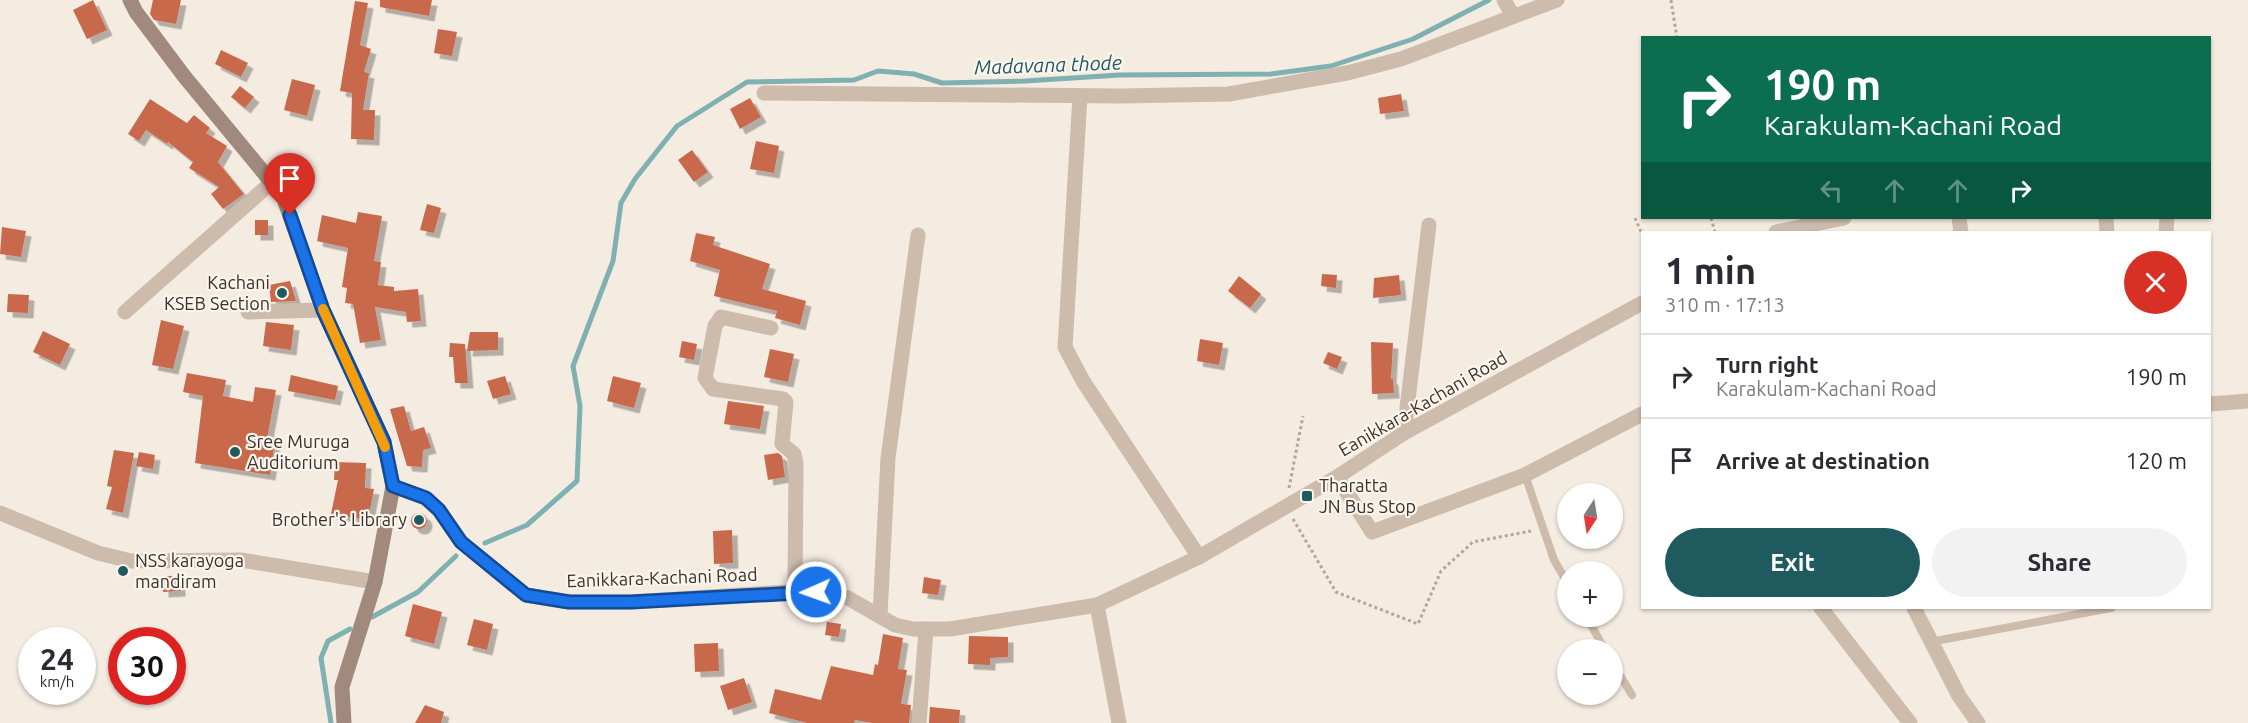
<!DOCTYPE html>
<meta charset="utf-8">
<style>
:root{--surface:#fff;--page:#f2f2f3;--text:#2b2b33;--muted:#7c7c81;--line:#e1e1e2;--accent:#1f5a5e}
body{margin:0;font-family:Ubuntu,sans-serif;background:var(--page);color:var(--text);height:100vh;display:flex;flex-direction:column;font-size:22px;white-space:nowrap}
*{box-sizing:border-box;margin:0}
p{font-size:20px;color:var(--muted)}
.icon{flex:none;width:33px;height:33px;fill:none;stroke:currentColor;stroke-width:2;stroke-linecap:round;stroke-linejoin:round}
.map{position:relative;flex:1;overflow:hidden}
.details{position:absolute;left:1641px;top:231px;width:570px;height:378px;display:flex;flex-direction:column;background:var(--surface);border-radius:0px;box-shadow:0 2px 4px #0004}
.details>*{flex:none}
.hud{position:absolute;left:1641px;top:36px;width:570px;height:183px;border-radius:0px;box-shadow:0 2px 4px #0004;background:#0b6e4f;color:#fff;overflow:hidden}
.needle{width:39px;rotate:192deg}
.buttons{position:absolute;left:1557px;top:483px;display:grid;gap:12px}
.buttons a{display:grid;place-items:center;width:66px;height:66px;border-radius:50%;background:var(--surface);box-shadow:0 2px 4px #0004;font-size:30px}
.speed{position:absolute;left:18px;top:627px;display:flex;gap:12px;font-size:30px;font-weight:700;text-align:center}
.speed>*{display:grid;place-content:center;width:78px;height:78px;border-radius:50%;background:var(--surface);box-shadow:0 2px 4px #0004;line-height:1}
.speed small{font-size:15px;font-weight:400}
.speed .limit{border:9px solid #d22;background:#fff;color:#111}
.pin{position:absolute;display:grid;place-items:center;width:51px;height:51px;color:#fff;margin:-62px -26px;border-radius:50% 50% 50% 0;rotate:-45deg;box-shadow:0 0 6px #0007}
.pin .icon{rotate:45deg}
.me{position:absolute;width:66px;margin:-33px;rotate:268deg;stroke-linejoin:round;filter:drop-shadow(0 0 4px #0008)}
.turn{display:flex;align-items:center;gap:21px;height:126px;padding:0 24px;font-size:27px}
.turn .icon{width:78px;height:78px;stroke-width:2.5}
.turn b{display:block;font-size:42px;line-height:51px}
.lanes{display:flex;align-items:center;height:57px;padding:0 24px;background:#0003;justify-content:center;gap:30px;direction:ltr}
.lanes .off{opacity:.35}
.round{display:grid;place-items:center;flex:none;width:63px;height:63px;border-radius:32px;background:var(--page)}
.headline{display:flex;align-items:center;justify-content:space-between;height:102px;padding:0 24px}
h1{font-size:36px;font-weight:700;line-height:45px}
.action{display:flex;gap:12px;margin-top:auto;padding:12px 24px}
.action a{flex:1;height:69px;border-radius:36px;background:var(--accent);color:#fff;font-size:24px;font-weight:700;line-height:69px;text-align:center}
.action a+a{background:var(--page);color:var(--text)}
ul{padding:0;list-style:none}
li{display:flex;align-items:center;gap:18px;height:84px;padding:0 24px;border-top:2px solid var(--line)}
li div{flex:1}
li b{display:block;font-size:22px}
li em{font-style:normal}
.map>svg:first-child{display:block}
</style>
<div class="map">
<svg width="2248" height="723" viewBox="0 0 2248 723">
<defs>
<filter id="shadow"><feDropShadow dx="5.5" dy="5.5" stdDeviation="0" flood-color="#0004"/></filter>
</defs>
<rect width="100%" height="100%" fill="#f4ebe1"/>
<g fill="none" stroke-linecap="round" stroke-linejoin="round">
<g stroke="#7fb0b2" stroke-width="5">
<polyline points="485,543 527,525 577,481 580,406 573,366 613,261 621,203 635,179 677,126 747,82 854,80 878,71 914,74 942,83 1025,81 1120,75 1271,74 1331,66 1413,39 1489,0"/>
<polyline points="372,617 418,592 456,556"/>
<polyline points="331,723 321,658 328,641 350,629"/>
</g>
</g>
<g fill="#c8694b" filter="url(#shadow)">
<polygon points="93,0 107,30 87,39 73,10"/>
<polygon points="153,0 181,0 176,24 154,20 150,14"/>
<polygon points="380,0 432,0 429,16 380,7"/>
<polygon points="355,1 368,3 360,45 371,49 364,72 369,73 363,110 375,110 374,140 351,139 352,93 340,91"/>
<polygon points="438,29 457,32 452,56 434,53"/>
<polygon points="221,50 248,63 241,77 215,64"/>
<polygon points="292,79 315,85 307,116 284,110"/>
<polygon points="240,86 254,97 245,108 231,97"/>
<polygon points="1401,94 1404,111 1380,114 1378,98"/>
<polygon points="750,98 761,117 740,129 730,109"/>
<polygon points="150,99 187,123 194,115 210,128 206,133 227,146 218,162 244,194 223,209 211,194 219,187 189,168 193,162 168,142 167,144 146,130 139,141 128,134"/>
<polygon points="756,141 779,146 774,173 750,169"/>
<polygon points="692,150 708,172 694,182 678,160"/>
<polygon points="427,204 441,208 434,233 420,230"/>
<polygon points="358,212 382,216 374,261 381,262 378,285 394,287 394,291 418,289 421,321 407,322 406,312 375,307 381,340 360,343 353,304 345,303 347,288 342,287 348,248 317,241 322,215 356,223"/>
<rect x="255" y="220" width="13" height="15"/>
<polygon points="2,227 26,231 21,257 0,254"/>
<polygon points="696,233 715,237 713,245 770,264 762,289 806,301 800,325 775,318 777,311 714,296 720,270 690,261"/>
<polygon points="1322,274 1337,275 1336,288 1321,286"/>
<polygon points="1399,275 1401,295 1373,298 1374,278"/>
<polygon points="1239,276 1261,294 1250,308 1228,291"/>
<polygon points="290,281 296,301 271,302 269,285"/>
<polygon points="8,294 29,295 28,313 7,312"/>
<polygon points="161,320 184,326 173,369 152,365"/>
<polygon points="266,322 294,325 291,350 263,346"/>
<polygon points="43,331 70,344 60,365 33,352"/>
<polygon points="470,332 498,332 498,350 467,351"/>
<polygon points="1200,339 1223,343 1219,365 1197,361"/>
<polygon points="682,341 697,344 694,360 679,357"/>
<polygon points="1371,342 1393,343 1391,379 1393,379 1394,393 1372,394"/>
<polygon points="450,343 465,344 468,383 455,383 453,357 449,357"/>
<polygon points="770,349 794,354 788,382 764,377"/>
<polygon points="1328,352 1342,357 1337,369 1323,363"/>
<polygon points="187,373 226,380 223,396 253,402 255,387 276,390 267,439 275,440 270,475 195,463 203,396 183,392"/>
<polygon points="291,375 338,386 335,400 288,391"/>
<polygon points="505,376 511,394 493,399 487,381"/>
<polygon points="613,376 641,383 634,408 607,401"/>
<polygon points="728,401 764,406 760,429 724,424"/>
<polygon points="404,406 411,431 424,427 431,448 423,450 422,467 407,466 397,433 390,409"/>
<polygon points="114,450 134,453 123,513 106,509 112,487 107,486"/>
<polygon points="139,452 155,455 153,469 136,466"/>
<polygon points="778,453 782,456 785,477 768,480 764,455"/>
<polygon points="335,462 366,463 365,488 374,489 368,520 331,514 338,480 334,480"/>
<circle cx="419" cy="521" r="8"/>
<polygon points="732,530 733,563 714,564 713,531"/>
<polygon points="163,576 180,576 180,591 163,592"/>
<polygon points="924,577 941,580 938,595 922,593"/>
<polygon points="413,604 442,612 434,644 405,636"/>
<polygon points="474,619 493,624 487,650 467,645"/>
<polygon points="827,622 841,624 839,637 825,635"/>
<polygon points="883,634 903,638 898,669 907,670 901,704 911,705 909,723 873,723 855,720 854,723 807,723 769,713 775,689 821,700 831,666 873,675 875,664 878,665"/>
<polygon points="969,636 1008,637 1008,657 990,658 990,665 968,664"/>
<polygon points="718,643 719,671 695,672 694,644"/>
<polygon points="744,678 752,702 728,710 720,686"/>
<polygon points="425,705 444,712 441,723 415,723"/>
<polygon points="930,707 960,710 959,723 929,723"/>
</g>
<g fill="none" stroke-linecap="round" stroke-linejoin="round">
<g stroke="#b9a596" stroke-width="3" stroke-dasharray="3 3" stroke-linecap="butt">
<polyline points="1671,0 1677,38"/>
<polyline points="1635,218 1642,234"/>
<polyline points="1711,218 1715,232"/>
<polyline points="1289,488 1303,416"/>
<polyline points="1293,519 1336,592 1418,624 1441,571 1473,542 1531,531"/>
</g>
<g stroke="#cdbbac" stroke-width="8">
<polyline points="1525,475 1554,560 1568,584"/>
<polyline points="1586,616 1605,650"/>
<polyline points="1930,642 2111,608"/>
<polyline points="1612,662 1632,695"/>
</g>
<g stroke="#cdbbac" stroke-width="15">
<polyline points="1504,0 1513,16"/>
<polyline points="764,93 1121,96 1229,94 1347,73 1401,59 1557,0"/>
<polyline points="1080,96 1065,347 1083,381 1199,557"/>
<polyline points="1959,218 1961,232"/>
<polyline points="2106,218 2107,232"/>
<polyline points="1776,232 1844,218"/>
<polyline points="2166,232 2167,218"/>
<polyline points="125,312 272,182"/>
<polyline points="248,312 323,310"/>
<polyline points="771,328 721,317 715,326 705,378 713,389 783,399 786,402 782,444 794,454 796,463 795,592"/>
<polyline points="2210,404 2248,401"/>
<polyline points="1404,433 1429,225"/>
<polyline points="1337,477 1372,532 1525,475 1642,414"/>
<polyline points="393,486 425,498 439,510 461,542 526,595 569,602 631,602 803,591 829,593 848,598 895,625 913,629 950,629 1097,605 1199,557 1337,477 1404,433 1642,303"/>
<polyline points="0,513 98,553 131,561 241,560 375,582"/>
<polyline points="1097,605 1119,723"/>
<polyline points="1821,608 1910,723"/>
<polyline points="1914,608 1959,696 1978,723"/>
<polyline points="880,615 888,458 918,235"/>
<polyline points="919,723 926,629"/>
</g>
<polyline stroke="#a18a7d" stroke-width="15" points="130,0 136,12 184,76 283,196 323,310 384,442 393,486 375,582 342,687 344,723"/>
</g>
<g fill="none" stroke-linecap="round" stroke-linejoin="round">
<defs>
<polyline id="route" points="290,215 323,310 384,442 393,486 426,498 439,510 461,542 526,595 569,602 631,602 816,592"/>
</defs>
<use href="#route" stroke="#114b97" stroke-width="15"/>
<use href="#route" stroke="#1a73e8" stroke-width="10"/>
<polyline stroke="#f59e0b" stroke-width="10" points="323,309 385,447"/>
</g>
<g fill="#1f5a5e" stroke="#fbf5ee" stroke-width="2">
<circle cx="282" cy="293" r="6"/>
<circle cx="235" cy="452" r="6"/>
<rect x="1301" y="490" width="12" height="12" rx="3"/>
<circle cx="419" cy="520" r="6"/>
<circle cx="123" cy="571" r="6"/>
</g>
<g text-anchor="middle" stroke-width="4.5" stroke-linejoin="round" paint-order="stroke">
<g font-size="18" fill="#3b302b" stroke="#fbf5ee" text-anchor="start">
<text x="270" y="289" text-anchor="end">Kachani<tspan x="270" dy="21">KSEB Section</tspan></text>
<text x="247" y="448">Sree Muruga<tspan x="247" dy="21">Auditorium</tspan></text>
<text x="1319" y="492">Tharatta<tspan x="1319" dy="21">JN Bus Stop</tspan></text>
<text x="407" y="526" text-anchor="end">Brother's Library</text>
<text x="135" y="567">NSS karayoga<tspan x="135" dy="21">mandiram</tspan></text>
</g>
<g font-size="18" fill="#3b302b" stroke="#fbf5ee">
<text transform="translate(1423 404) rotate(-30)" y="6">Eanikkara-Kachani Road</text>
<text transform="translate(662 578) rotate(-2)" y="6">Eanikkara-Kachani Road</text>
</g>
<g font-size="20" font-style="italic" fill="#1f5a5e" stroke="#fbf5ee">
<text transform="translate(1048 65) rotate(-2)" y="7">Madavana thode</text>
</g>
</g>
</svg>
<div class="buttons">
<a><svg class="needle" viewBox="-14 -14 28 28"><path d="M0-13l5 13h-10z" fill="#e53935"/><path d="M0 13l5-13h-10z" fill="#7c7c81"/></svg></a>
<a>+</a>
<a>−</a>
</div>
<div class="speed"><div>24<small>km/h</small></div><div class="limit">30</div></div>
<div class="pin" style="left:290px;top:215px;background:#d93025"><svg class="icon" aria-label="arrive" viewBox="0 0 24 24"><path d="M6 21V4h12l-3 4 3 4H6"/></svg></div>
<svg class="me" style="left:816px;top:592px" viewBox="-20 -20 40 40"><circle r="17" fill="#1a73e8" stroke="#fff" stroke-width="3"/><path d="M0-11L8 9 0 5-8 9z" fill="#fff"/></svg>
<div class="hud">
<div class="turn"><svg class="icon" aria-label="right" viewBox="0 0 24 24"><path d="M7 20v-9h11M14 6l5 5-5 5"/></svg><div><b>190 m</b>Karakulam-Kachani Road</div></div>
<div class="lanes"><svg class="icon off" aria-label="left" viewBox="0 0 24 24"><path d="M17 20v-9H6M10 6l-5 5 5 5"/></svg><svg class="icon off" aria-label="ahead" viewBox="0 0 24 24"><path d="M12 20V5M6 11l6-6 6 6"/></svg><svg class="icon off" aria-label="ahead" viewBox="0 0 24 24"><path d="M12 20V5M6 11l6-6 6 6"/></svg><svg class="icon" aria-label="right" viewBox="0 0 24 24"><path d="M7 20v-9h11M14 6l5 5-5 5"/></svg></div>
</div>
<section class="details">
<div class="headline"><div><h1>1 min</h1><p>310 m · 17:13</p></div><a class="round" style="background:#d93025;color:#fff"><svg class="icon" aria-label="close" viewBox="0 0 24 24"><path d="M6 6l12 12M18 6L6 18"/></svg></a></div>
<ul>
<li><svg class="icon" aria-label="right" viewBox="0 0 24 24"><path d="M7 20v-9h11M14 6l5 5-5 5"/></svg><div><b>Turn right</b><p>Karakulam-Kachani Road</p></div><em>190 m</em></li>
<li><svg class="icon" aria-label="arrive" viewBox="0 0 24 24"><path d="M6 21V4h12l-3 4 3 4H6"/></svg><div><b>Arrive at destination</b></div><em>120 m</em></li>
</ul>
<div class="action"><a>Exit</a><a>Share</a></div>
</section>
</div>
